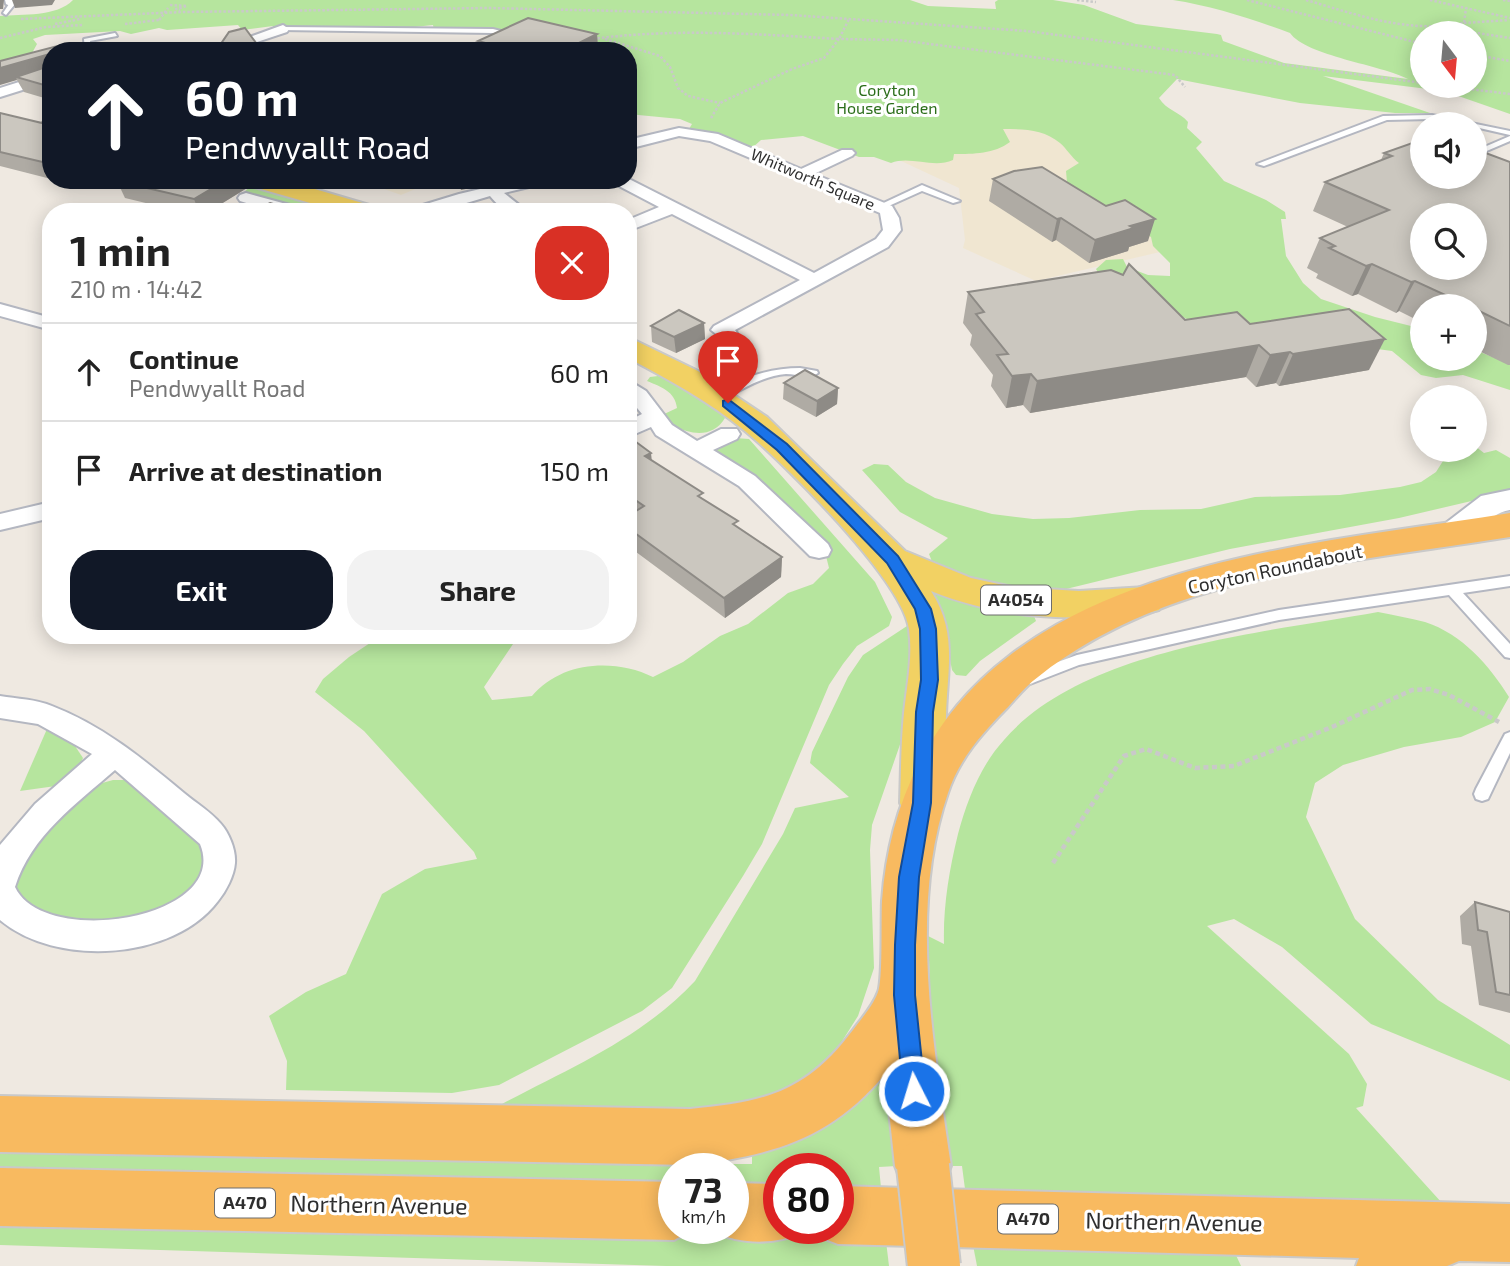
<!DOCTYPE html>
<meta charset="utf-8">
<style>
:root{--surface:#fff;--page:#f2f2f2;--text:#222;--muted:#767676;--line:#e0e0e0;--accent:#111827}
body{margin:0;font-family:"Exo 2",sans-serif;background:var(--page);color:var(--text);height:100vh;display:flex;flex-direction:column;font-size:26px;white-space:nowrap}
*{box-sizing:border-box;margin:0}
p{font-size:23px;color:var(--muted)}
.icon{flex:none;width:38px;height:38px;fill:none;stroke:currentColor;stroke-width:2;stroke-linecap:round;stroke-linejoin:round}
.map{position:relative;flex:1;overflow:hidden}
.drawer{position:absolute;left:42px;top:203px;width:595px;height:441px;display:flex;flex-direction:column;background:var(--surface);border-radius:28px;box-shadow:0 4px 18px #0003}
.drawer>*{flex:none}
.top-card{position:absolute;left:42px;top:42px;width:595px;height:147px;border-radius:28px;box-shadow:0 4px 18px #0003;background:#111827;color:#fff;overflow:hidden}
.needle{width:46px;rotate:164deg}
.buttons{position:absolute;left:1410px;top:21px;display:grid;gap:14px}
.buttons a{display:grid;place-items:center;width:77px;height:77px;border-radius:50%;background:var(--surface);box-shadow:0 4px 18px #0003;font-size:35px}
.speed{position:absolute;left:658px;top:1153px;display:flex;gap:14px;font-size:35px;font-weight:700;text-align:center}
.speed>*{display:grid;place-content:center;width:91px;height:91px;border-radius:50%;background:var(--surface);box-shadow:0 4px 18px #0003;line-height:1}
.speed small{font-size:18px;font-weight:400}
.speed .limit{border:10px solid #d22;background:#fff;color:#111}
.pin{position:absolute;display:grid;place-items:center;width:60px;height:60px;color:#fff;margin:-72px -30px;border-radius:50% 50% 50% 0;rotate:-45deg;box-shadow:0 0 7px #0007}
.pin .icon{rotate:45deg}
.me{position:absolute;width:77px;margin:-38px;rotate:355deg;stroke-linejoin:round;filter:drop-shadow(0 0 5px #0008)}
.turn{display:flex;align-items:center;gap:24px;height:147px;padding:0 28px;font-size:32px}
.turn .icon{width:91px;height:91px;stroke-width:2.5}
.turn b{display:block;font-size:49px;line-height:60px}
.round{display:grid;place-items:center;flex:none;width:74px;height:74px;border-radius:28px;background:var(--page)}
.overview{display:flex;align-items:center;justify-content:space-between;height:119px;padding:0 28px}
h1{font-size:42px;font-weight:700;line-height:52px}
.button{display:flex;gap:14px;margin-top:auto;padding:14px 28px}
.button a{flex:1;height:80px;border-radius:28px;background:var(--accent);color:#fff;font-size:28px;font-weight:700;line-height:80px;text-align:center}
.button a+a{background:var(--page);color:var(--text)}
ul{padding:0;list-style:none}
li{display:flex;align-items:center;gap:21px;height:98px;padding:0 28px;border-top:2px solid var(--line)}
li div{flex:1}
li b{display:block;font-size:26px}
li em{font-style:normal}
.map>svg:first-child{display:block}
</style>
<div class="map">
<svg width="1510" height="1266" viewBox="0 0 1510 1266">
<rect width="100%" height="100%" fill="#efe9e1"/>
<g fill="#f0e6d1">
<polygon points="1040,118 1207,241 1036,281 963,248 965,240 959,188 899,160 986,123"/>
<polygon points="359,180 437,180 401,195"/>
</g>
<g fill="#b6e59e" fill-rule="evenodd">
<path d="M73,0h837l18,6 68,3 -1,-7 3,-2h55l31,5 52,19 81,10 4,1 2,6 61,22 124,16c-26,-14 -102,-23 -118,-46 -37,-14 -78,-27 -117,-33h337v114l-66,-23 -121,-15 107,37h-35l-95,-10 -123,-24 -18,19c7,12 21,14 29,24l-1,6 15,14 -6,6 28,33 42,19 19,12 1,7h-5l5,37 17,27 18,16 54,18 48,12v30h52v-9l35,14v26l-47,-15 -27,3 -15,-3 -29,-24 -193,-26 -99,-49 -4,-7 10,-9 17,-1 4,8 21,8 22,1v-13l-17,-17 -2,-9 -84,-55 -1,-11 13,-8c-8,-6 -12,-14 -19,-20 -16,-14 -37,-14 -57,-14l7,13c-16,12 -36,12 -56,12l-1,6c-20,9 -43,-5 -62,3l-17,-6h-15l-56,-21 -42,4 -9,8 -41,-16 -22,-3 3,-5 -12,-5 -52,-5v-63h-43l-83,-20c-13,2 -21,-3 -34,-3 -11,0 -21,3 -34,2l-1,-5 -66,7 -39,-3 -56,1 1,-4 -31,4 -4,-5 -71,5 -8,-2 -28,6 -11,-3 -75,4 -12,4 4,5 -6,11 -31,13v-52c22,-2 57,1 73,-16zM1423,33h52v53h-52z"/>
<polygon points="252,185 337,207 332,212 310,212 243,193"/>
<path d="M658,376c22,4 56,22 67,42 -12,20 -33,17 -51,8 -7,-4 -9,-3 -12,-11l15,-7c-2,-17 -16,-21 -30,-27l3,-4z"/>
<path d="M735,438l14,1 126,143 17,35 -3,9 -32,20 -14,18 -14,21 -67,159 -19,32 -71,112 -30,23 -143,74 -47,8 -166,-3 1,-29 -18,-45 37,-24 40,-18 36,-80 43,-25 52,-10 -3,-7 -110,-121 -49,-39 8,-13 26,-22 33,-22h129l2,9 -29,43 8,13 40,-4c29,-35 83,-38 121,-19l30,-15 37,-26 28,-12 40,-31 25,-9 16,-16 -6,-24 -108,-91 2,-8z"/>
<polygon points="1475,446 1484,453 1496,450 1510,458 1510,492 1399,518 1230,549 1066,589 1012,588 977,583 933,564 929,554 948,538 900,512 862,470 874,464 888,465 906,482 935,498 992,514 1033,519 1069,518 1140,510 1201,509 1255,497 1340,495 1400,487 1421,482 1436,472 1450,450 1475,450"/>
<polygon points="924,585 1025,613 1034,616 1036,621 980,661 966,676 956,675 952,670 943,624"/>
<path d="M1378,612c15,3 32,6 47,10 37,12 64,43 84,75l-14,25 -34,15 -57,10 -61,18 -28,18 -9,34 49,102 83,81 72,45v36l-139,-57 -89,-77 -48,-28 -27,7 142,128 18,30 -4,22 -7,2 86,95 -477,-14 -3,-23h-16l-13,-109 -5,-121 16,8c-1,-37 5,-73 14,-110 9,-33 22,-68 46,-94 79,-92 260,-107 374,-128z"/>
<path d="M907,626h3l6,30 -13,80 -31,89 -2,25 4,118 -16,48 -19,30 -24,26 -27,17 -75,22 -181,-4 -30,-3c68,-36 140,-66 193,-123l88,-147 12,-26 54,-11 -39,-34 2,-11 36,-75 15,-22z"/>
<polygon points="47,729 73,743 83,758 79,767 63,785 20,791"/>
<path d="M113,780h13l8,4 66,58 7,27c-13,20 -31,41 -55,48 -26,8 -99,6 -122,-10 -7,-5 -11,-13 -15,-21l15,-43 65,-58z"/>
<path d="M885,1074l12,92 -18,1 2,21h-43v-19h-59v18h-46v-18h-59v17l-674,-15v-21l595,14h157v-12c58,-5 93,-39 133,-78z"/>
<polygon points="0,1222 886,1241 889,1266 666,1266 0,1245"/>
<polygon points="973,1245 1234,1251 1241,1266 977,1266"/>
</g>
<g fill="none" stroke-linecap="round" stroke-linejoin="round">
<defs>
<g id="service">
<polygon points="8,1 12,1 15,4 6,15 3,13 9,4"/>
<polygon points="283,27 493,29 509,33 516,38 513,40 493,33 281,30"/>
<polygon points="115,33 117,36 90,41 92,51 85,51 84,39"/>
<polygon points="1432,115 1510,131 1510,135 1475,127 1475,124 1432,119 1387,120 1264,166 1257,164 1383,116"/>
<polygon points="1510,136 1510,141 1475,156 1475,151"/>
<polygon points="922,185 960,201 953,203 922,191 882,209 875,207"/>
<path d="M800,368l17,3 1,2c-8,6 -22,1 -32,1 -23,2 -43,15 -63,25l-4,1 -6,-3c22,-19 58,-29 87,-29z"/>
<polygon points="1510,576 1510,586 1463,593 1510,644 1510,658 1505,657 1449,595 1279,620 1079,665 1030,684 1025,682 1023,678 1025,674 1077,655 1279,610"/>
<polygon points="1510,732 1510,753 1488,799 1482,801 1476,799 1474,794 1476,789 1505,734"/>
</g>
<g id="minor">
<polygon points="5,0 17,0 10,6 6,4"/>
<polygon points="283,25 289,29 287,32 230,51 211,51"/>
<polygon points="51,72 51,81 0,97 0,88"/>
<polygon points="679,128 718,134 801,169 842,150 852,150 855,153 852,156 814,174 892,206 899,218 901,230 888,247 735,330 737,333 734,337 720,337 711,330 714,326 800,280 672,214 628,231 628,220 659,207 619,186 619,180 631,180 814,273 876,239 883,230 880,213 710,141 679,136 628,149 628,140"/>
<path d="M518,180h30l-2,3 -42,10 24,19c-18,0 -26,-1 -38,-16l-54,16h-25l2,-4 46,-14z"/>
<polygon points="246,193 301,208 303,212 276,212 240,201 238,198 240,195"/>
<polygon points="0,304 51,318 51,330 0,316"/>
<polygon points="628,380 646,391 672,425 697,441 721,429 737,429 740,434 737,439 713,450 755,476 828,544 831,550 828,556 819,558 810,556 739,486 656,435 651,427 628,437 628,421 642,414 628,397"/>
<polygon points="51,502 51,518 0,530 0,514"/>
<path d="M0,696c17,3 36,3 52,10 50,19 91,53 132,87 12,10 27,19 37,31 8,9 15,26 14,39 -1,13 -9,28 -17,38 -45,60 -163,66 -218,19v-75l35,-41 57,-50 -54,-30 -38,-6zM115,770l85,74c31,75 -156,105 -185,43 16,-51 61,-83 100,-117z"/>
</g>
<path id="tertiary" d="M1510,490v20c-28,4 -41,42 -72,33l-4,-7 4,-7 43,-33z"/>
<g id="primary">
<polygon points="244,180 284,180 376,207 379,212 342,212 247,185"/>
<path d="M628,337l70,34 69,46 138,134 66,27 41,9 67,4 67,-4 13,3 6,10 -6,10 -13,3c-75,9 -145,6 -215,-22 27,42 16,79 15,125 -1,29 -1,58 -2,87l-6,13 -16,6 -16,-6 -6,-13c1,-30 1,-60 4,-90 3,-28 9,-56 5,-84 -7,-49 -124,-165 -164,-198 -35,-29 -77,-52 -117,-73z"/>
</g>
<g id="trunk">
<path d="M1510,513v24c-159,26 -341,36 -472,140 -11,8 -21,20 -30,30 -25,25 -49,52 -60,86 -40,115 -14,256 3,373l-8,20 -6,3 573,15v58l-51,-1 -12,5h-91l3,-8 -521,-14 -21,-8 -2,-8h23v-42l69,2 -4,-2 -8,-20 -10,-92c-54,65 -114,82 -195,91l-690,-13v-56l690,13c74,-7 116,-16 163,-79 8,-11 20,-24 25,-38 5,-11 3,-73 4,-91 7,-98 48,-185 127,-245 133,-102 340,-117 501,-143z"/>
<polygon points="0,1168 674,1182 674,1228 696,1228 674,1240 0,1226"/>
<path d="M733,1183l46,1v44h23l-2,6c-29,11 -59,10 -87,-2l-2,-4h22z"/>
</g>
</defs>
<use href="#service" stroke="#b4b7c1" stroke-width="4"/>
<use href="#minor" stroke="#b4b7c1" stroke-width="4"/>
<use href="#tertiary" stroke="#b4b7c1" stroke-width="4"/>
<use href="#primary" stroke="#c9c9c9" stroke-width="4"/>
<use href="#trunk" stroke="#c9c9c9" stroke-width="4"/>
<g stroke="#c9c9c9" stroke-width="2.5" stroke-dasharray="2.5 2" stroke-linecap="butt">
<polyline points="1077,0 1096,2"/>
<polyline points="1247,0 1423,44"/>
<path d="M1306,0c52,15 103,34 158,23l2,-15"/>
<polyline points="1430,0 1510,18"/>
<polyline points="1503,0 1510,1"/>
<polyline points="170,5 187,6 176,9 180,10"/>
<polyline points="21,19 183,12 489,8 790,15 1027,31 1423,83"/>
<polyline points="1464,23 1509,20"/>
<polyline points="55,24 80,19"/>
<polyline points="125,24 159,20"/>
<polyline points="1451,29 1510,38"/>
<polyline points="0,38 46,27 82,25"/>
<path d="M593,39c81,-11 164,-5 246,0l10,-20"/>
<polyline points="605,39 660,56 670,67 678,88 688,96 720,103"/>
<polyline points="1475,55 1510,61"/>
<polyline points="1445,86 1510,94"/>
<polyline points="711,118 720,103 792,69 824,58 839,39 898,40 1175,75 1185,87"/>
</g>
<polyline stroke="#c9c9c9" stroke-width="4.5" stroke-dasharray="5 3.5" stroke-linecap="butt" points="1053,863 1124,756 1146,749 1195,768 1234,766 1332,727 1412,690 1430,689 1449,695 1499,722"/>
<use href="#service" fill="#fff" fill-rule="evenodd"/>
<use href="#minor" fill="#fff" fill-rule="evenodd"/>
<use href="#tertiary" fill="#fff" fill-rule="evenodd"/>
<use href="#primary" fill="#f2d163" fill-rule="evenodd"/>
<use href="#trunk" fill="#f8ba60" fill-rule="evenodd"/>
<defs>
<polyline id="trunk-bridge" points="923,1166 934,1266"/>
</defs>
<use href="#trunk-bridge" stroke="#c9c9c9" stroke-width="56" stroke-linecap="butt"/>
<polyline stroke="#c9c9c9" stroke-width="2.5" stroke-dasharray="2.5 2" stroke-linecap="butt" points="159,20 168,8"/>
<use href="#trunk-bridge" stroke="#f8ba60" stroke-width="52"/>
</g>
<g fill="#afaba4">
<polygon points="597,34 598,51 479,51 478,41"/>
<polygon points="51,51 51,100 24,92 17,80 0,61"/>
<polygon points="0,113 42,123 51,116 51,179 0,166"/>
<polygon points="1423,143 1510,162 1510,365 1508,365 1475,349 1475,306 1423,306 1423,323 1399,311 1396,313 1358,294 1352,296 1316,278 1318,274 1307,268 1320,238 1348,227 1313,211 1325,182 1381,160 1384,153"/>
<polygon points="993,179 1148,241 1129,247 1128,251 1089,263 1056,240 1052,242 989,201"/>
<polygon points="295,180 343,180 326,189"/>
<polygon points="117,181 247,188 208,212 183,212 125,198"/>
<polygon points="968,292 1185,320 1250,324 1369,370 1279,386 1276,383 1256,387 1246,377 1030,413 1023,405 1006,408 991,386 993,375 970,345 972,335 963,323"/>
<polygon points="704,323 705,339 676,353 652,342 651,326"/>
<polygon points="784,383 838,388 837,404 816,417 783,399"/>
<polygon points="628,436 652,461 703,499 738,528 782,557 781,577 725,618 628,546 628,516 631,514 628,513"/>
<polygon points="309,635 328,635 318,642"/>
<polygon points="1475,902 1510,912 1510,1013 1479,1005 1471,946 1462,944 1460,916"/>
</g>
<g fill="#8e8b86">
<polygon points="0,0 4,0 3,9 0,9"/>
<polygon points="12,0 55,0 52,5 15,8"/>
<polygon points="597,34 598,51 563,51"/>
<polygon points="46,55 51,66 16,77 17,80 0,85 0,68"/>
<polygon points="68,180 87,180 69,183"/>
<polygon points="226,180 244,180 247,188 208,212 199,212 194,199"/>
<polygon points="323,180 343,180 326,189"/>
<polygon points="460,180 508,180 461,190 459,181"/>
<polygon points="1061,218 1056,240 1052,242 1057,219"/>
<polygon points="1155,219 1148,241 1129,247 1128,251 1089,263 1095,240 1130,226"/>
<polygon points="1372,264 1358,294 1352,296 1366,266"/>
<polygon points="1415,281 1399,311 1396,313 1411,282"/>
<polygon points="704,323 705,339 676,353 674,337"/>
<polygon points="1385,339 1369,370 1279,386 1293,354"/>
<polygon points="1259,345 1246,377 1030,413 1037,381"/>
<polygon points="1290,352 1276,383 1256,387 1270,355"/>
<polygon points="1031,374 1023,405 1006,408 1012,376"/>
<polygon points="838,388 837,404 816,417 817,401"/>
<polygon points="651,453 653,472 645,456"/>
<polygon points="782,557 781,577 725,618 724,598"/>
<polygon points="315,635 328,635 318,642"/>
</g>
<g fill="#cbc7bf" stroke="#8e8b86" stroke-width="2" fill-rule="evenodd">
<polygon points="528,18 597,34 563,51 516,51 478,41"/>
<polygon points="245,28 262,51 216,51 229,32"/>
<polygon points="69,43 77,51 51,51 51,87 16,77 46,67 46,55 0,68 0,61"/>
<polygon points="0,113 42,123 46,115 51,116 51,164 0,152"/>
<path d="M1418,141l5,2v34h52v-28l35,13v164l-35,-17v-3h-6l-54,-25 -4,1 -39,-18 -6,2 -37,-18 6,-2 -15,-8 69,-28 -64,-28 67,-26 -8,-3zM1423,215h52v53h-52z"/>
<polygon points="1042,167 1106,206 1125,200 1155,219 1130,226 1134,228 1095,240 1061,218 1057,219 993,179 1014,171"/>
<polygon points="120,180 226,180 194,199 117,181"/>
<polygon points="270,203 298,212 252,212"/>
<polygon points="1129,264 1185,320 1237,312 1250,324 1349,309 1385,339 1293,354 1290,352 1270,355 1259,345 1037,381 1031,374 1012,376 997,355 1008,354 976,314 984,312 968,292 1111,270 1123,275"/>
<polygon points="679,310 704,323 674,337 651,326"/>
<polygon points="805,370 838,388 817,401 784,383"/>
<polygon points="628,436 651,453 645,456 703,493 698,496 738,521 733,524 782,557 724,598 628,528 628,516 644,506 628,495"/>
<polygon points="1475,902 1510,912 1510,995 1496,992 1487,932 1478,930"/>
</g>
<polygon fill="#1a73e8" stroke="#114b97" stroke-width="2" points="728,399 787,444 898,556 931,609 936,629 938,680 933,712 931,803 919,877 915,945 915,995 925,1091 922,1099 914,1103 906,1099 903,1091 894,995 895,945 899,877 913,803 916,712 921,680 920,629 915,609 887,563 777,450 723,406 723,401"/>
<g text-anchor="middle" stroke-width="6" stroke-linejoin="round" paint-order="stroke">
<g font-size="16" fill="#2c6e1b" stroke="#fff">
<text x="887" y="96">Coryton<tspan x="887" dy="18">House Garden</tspan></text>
</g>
<g font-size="16" fill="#2e2e2e" stroke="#fff">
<text transform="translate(813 179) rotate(23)" y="6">Whitworth Square</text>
</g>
<g fill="#fff" stroke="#6d6d6d" stroke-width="2">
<rect x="981" y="585.5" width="70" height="29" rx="5"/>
<rect x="215" y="1188.5" width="60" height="29" rx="5"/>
<rect x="998" y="1204.5" width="60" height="29" rx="5"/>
</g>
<g font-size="18" font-weight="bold" fill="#2e2e2e">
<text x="1016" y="606">A4054</text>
<text x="245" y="1209">A470</text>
<text x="1028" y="1225">A470</text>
</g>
<g font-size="19" fill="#2e2e2e" stroke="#fff">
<text transform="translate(1275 569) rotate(-12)" y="7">Coryton Roundabout</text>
</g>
<g font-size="23" fill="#2e2e2e" stroke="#fff">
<text transform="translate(379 1205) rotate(1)" y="8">Northern Avenue</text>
<text transform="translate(1174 1222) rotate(1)" y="8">Northern Avenue</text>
</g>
</g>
</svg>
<div class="buttons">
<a><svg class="needle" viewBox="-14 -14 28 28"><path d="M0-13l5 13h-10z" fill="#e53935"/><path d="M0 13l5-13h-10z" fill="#767676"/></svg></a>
<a><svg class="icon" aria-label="sound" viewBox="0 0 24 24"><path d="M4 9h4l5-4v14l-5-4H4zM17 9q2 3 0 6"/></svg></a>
<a><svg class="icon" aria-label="search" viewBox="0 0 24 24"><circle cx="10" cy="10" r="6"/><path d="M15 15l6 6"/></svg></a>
<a>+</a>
<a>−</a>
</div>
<div class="speed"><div>73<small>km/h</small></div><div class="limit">80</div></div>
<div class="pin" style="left:728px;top:403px;background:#d93025"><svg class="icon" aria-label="arrive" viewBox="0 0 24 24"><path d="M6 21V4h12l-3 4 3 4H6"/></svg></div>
<svg class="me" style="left:914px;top:1091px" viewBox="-20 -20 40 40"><circle r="17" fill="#1a73e8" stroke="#fff" stroke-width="3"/><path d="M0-11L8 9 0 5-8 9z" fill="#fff"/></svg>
<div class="top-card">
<div class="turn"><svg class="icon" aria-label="ahead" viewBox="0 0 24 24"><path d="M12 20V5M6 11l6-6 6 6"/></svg><div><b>60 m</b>Pendwyallt Road</div></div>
</div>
<section class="drawer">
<div class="overview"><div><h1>1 min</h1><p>210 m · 14:42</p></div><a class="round" style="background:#d93025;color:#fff"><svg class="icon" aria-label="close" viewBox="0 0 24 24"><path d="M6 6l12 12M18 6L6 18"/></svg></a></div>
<ul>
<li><svg class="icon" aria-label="ahead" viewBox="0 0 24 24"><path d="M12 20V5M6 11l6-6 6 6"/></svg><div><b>Continue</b><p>Pendwyallt Road</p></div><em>60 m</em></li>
<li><svg class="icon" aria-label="arrive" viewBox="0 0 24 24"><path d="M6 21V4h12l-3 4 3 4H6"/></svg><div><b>Arrive at destination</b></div><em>150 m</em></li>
</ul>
<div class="button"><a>Exit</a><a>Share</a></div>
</section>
</div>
